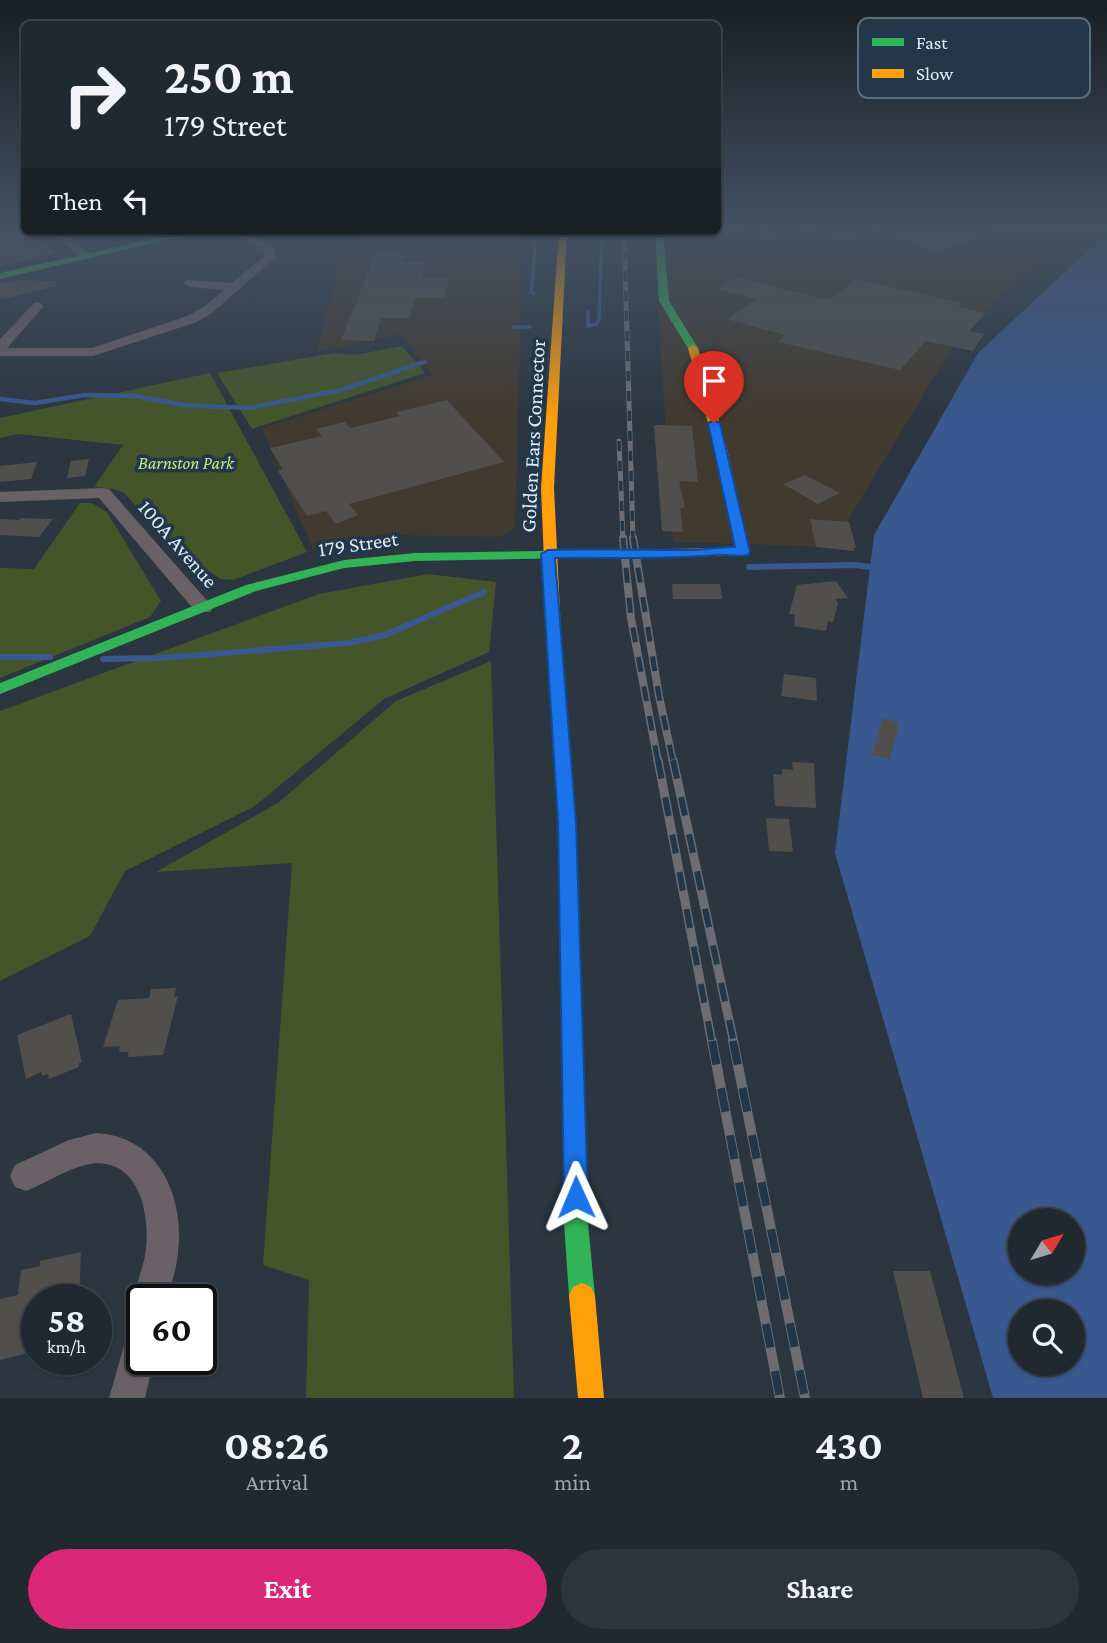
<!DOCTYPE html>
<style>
:root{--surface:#202830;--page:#2d343c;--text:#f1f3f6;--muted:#a2a6ab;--line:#3d444c;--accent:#db2777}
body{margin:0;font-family:"Crimson Pro",serif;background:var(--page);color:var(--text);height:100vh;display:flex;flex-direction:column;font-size:26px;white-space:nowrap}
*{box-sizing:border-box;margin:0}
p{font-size:23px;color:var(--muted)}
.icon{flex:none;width:38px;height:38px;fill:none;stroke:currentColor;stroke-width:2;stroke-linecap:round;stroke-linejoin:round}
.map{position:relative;height:1398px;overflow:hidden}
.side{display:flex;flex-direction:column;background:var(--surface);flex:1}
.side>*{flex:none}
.hud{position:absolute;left:21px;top:21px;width:700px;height:214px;border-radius:10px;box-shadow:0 2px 5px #0004,0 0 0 2px var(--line);background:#202830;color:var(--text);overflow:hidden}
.needle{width:46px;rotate:52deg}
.buttons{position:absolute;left:1008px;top:1208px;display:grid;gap:14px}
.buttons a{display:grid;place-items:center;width:77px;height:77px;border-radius:50%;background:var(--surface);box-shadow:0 2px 5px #0004,0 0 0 2px var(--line);font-size:35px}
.speed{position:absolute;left:21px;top:1284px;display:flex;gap:14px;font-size:35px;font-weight:700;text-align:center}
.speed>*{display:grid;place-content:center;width:91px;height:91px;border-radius:50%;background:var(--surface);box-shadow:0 2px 5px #0004,0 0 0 2px var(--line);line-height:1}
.speed small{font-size:18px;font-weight:400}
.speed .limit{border:4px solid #111;border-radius:10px;background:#fff;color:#111}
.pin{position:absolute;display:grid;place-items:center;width:60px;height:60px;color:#fff;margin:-72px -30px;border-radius:50% 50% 50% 0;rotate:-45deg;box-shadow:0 0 7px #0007}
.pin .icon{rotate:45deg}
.me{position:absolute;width:77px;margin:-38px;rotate:359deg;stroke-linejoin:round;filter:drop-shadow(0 0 5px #0008)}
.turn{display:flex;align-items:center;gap:24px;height:147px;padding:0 28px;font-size:32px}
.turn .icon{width:91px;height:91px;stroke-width:2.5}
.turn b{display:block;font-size:49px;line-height:60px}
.then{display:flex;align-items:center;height:66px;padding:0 28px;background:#0003;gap:14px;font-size:26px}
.eta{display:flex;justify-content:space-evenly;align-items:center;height:119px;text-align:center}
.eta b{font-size:42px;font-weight:700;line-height:49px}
.action{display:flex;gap:14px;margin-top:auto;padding:14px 28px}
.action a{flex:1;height:80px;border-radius:42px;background:var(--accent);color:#fff;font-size:28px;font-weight:700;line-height:80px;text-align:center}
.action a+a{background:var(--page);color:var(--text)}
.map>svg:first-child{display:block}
</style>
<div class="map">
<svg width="1107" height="1398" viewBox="0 0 1107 1398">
<rect width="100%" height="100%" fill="#2b3640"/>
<g fill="#413a2e">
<polygon points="718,226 1086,226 1042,261 960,334 832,547 673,542 653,231 718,231"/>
<polygon points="374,231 523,231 515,528 501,537 381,535 313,550 262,428 432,375 401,334 316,352 336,279 339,246"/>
</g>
<g fill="#445529">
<polygon points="402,346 425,373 252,429 217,373 335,353 354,355"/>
<polygon points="210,373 307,552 233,580 221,579 176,549 124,493 114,489 94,487 123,445 19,434 0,438 0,418"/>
<polygon points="80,503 92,503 107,512 161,601 150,617 0,678 0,568 34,569"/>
<polygon points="428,574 496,582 489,652 384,699 255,806 125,871 90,936 0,981 0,711 319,594"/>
<polygon points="491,661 514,1398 306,1398 309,1280 263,1265 292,863 156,872 278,803 396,701"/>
</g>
<path fill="#39588f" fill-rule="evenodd" d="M1107,233v1165h-114l-158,-545 39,-318 104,-182zM1020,1220h53v52h-53zM1020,1311h53v52h-53z"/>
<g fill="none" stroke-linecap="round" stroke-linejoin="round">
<g stroke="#39588f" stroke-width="3.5">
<polyline points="532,231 535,248 531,292 534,294"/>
<polyline points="588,312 588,326"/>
<polyline points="588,326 597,324 599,319 602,231"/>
<polyline points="513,327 530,327"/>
<polyline points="415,365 425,362"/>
</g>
<polyline stroke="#39588f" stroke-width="4.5" points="0,399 35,403 85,395 135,396 183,405 248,408 341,390 421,363"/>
<g stroke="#39588f" stroke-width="6">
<polyline points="749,567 856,565 877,568"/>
<polyline points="0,657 50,657"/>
<polyline points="103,659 162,658 349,643 385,635 484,592"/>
</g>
</g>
<g fill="#504f4b">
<polygon points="0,226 22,226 55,253 0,266"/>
<polygon points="726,226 1000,226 1001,229 936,252 877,231 843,242 807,229 766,243"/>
<polygon points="376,252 405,252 401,262 426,262 422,278 449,278 444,298 415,298 409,318 381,318 374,341 341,340"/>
<polygon points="736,277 829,300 856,279 962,303 958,307 986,313 969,331 984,334 973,351 926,341 900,370 778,342 785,335 727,319 756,299 717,289"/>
<polygon points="16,280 56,281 56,286 0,300 0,283"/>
<polygon points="447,400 504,462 349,504 358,515 336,524 326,511 307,516 278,471 283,469 270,448 322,436 316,429 345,422 350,428 400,416 397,412"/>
<polygon points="654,425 692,426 698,482 679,481 685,508 680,508 683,532 662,531"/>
<polygon points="89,459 85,476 67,478 71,461"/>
<polygon points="37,462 31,479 0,482 0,466"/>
<polygon points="805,475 840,493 818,504 783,484"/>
<polygon points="21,518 53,519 39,537 0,535 0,519 19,520"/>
<polygon points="810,519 849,522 856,548 853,548 854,551 816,547"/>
<polygon points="836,581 848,598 835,599 838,603 833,622 828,621 826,631 794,626 795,615 789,614 797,585"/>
<polygon points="672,584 720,584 722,599 673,599"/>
<polygon points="784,674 816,678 817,701 781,696"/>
<polygon points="883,718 899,723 890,759 872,755"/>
<polygon points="792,762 814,763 816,808 775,806 773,774 782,775 782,769 793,770"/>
<polygon points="766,818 789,819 793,852 769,851"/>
<polygon points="176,988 174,997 178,996 163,1055 127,1057 129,1052 119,1052 120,1046 103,1047 118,1000 149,998 151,989"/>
<polygon points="71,1014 82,1062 79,1063 79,1067 49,1079 48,1074 42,1076 41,1072 26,1079 17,1035"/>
<polygon points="81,1252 79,1300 37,1300 37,1351 0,1360 0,1299 18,1295 21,1270 40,1266 40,1261"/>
<polygon points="893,1271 930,1271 964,1398 923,1398"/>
</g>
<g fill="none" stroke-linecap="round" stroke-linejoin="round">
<g fill="#696166" fill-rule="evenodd">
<polygon points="49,231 62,231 93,257 83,259"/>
<polygon points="234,231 248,231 273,247 276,257 212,313 197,322 93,356 0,356 0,339 34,303 38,302 44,306 7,348 92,348 187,316 204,307 224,290 190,287 184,283 186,280 232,283 264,256 263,250"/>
<polygon points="103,488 109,489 210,604 213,608 210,612 196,612 99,498 0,502 0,492"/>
<path d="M96,1133c62,3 89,63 82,119 -1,16 -7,32 -11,48h-25v13l-4,-1c-8,-19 4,-37 7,-57 7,-41 -7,-103 -60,-90 -20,5 -39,18 -59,26l-11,-4 -5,-11 5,-11 54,-25z"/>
<polygon points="142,1320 142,1360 154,1360 145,1398 109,1398 130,1325"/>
</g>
<g fill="#30b455" fill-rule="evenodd">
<polygon points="189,231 204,231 0,279 0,273"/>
<polygon points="655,231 663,231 669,301 698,348 697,350 689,350 659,301"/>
<polygon points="671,549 676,550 676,556 415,561 344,568 256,591 0,694 0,683 246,585 344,560 415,553"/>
<polygon points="554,628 561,633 576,822 588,1223 595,1296 591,1305 582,1309 573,1305 569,1296 564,1223 558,822 547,633"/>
</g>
<g fill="#ff9f0a" fill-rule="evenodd">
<polygon points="559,231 567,231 554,488 561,633 554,638 547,633 541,488"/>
<polygon points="693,345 698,348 727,449 750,552 748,555 671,557 664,553 671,549 735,548 715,449 688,348"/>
<polygon points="582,1283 591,1287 595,1296 604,1398 578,1398 569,1296 573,1287"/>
</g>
<defs>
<g id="rail-far3">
<polyline points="624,231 633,540"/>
<polyline points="619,441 623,540"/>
</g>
<g id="rail-far2">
<polyline points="623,538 631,618 658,762"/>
<polyline points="633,538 659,696 673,762"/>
</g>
<g id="rail-far1">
<polyline points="658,760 712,1043"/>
<polyline points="673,760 734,1043"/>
</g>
<g id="rail">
<polyline points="712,1041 780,1398"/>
<polyline points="733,1041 805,1398"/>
</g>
</defs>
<use href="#rail-far3" stroke="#6c6d73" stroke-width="5"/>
<use href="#rail-far2" stroke="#6c6d73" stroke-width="8"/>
<use href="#rail-far1" stroke="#6c6d73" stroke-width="9"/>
<use href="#rail" stroke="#6c6d73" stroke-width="10"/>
<use href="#rail-far3" stroke="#223749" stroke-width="3.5" stroke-dasharray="10" stroke-linecap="butt"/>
<use href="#rail-far2" stroke="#223749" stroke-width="5" stroke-dasharray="15" stroke-linecap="butt"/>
<use href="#rail-far1" stroke="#223749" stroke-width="6" stroke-dasharray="19" stroke-linecap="butt"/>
<use href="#rail" stroke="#223749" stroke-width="8" stroke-dasharray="24" stroke-linecap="butt"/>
</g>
<linearGradient id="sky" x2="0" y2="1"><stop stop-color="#181e23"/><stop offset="0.54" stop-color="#445264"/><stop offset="1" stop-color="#445264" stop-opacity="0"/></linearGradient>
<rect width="1107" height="422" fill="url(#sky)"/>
<path fill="#1a73e8" stroke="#114b97" stroke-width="2" d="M714,420l6,3 30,129 -2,3c-11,2 -22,-1 -33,0 -53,5 -107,2 -160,3l21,264 12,375 -4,8 -8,4 -9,-4 -3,-8 -6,-375 -17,-268 7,-4c46,-1 92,0 138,0 17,1 32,-4 49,-3l-27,-124z"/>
<g text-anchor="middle" stroke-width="7" stroke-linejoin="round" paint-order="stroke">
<g font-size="18" font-style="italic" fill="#c6ea84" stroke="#223749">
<text x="186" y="469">Barnston Park</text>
</g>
<g font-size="21" fill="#e0edf8" stroke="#223749">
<text transform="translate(533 436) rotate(-87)" y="7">Golden Ears Connector</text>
<text transform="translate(178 544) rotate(49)" y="7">100A Avenue</text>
<text transform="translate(358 544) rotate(-8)" y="7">179 Street</text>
</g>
</g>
<rect x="858" y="18" width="232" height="80" rx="10" fill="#223749" stroke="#5b6e7e" stroke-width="2"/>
<rect x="872" y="38" width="32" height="8" fill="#30b455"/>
<rect x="872" y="69" width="32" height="9" fill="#ff9f0a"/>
<g font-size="19" fill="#e0edf8">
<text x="916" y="49">Fast</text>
<text x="916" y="80">Slow</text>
</g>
</svg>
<div class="buttons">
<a><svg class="needle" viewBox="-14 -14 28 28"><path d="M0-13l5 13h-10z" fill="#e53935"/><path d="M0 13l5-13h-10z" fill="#a2a6ab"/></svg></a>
<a><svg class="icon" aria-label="search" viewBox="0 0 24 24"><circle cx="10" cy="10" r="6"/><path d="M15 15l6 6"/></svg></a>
</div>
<div class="speed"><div>58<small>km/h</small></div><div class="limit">60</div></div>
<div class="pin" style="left:714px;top:423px;background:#d93025"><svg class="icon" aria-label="arrive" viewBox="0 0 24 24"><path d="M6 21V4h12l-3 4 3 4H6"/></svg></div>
<svg class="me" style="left:576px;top:1197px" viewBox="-20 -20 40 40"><path d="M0-17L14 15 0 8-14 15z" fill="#1a73e8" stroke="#fff" stroke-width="4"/></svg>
<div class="hud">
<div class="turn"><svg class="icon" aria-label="right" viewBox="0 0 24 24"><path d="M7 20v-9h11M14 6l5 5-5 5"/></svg><div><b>250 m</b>179 Street</div></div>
<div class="then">Then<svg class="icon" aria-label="left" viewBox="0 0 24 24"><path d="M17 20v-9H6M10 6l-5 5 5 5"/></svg></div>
</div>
</div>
<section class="side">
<div class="eta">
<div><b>08:26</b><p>Arrival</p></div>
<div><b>2</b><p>min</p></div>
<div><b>430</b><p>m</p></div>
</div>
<div class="action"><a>Exit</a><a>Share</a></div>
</section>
